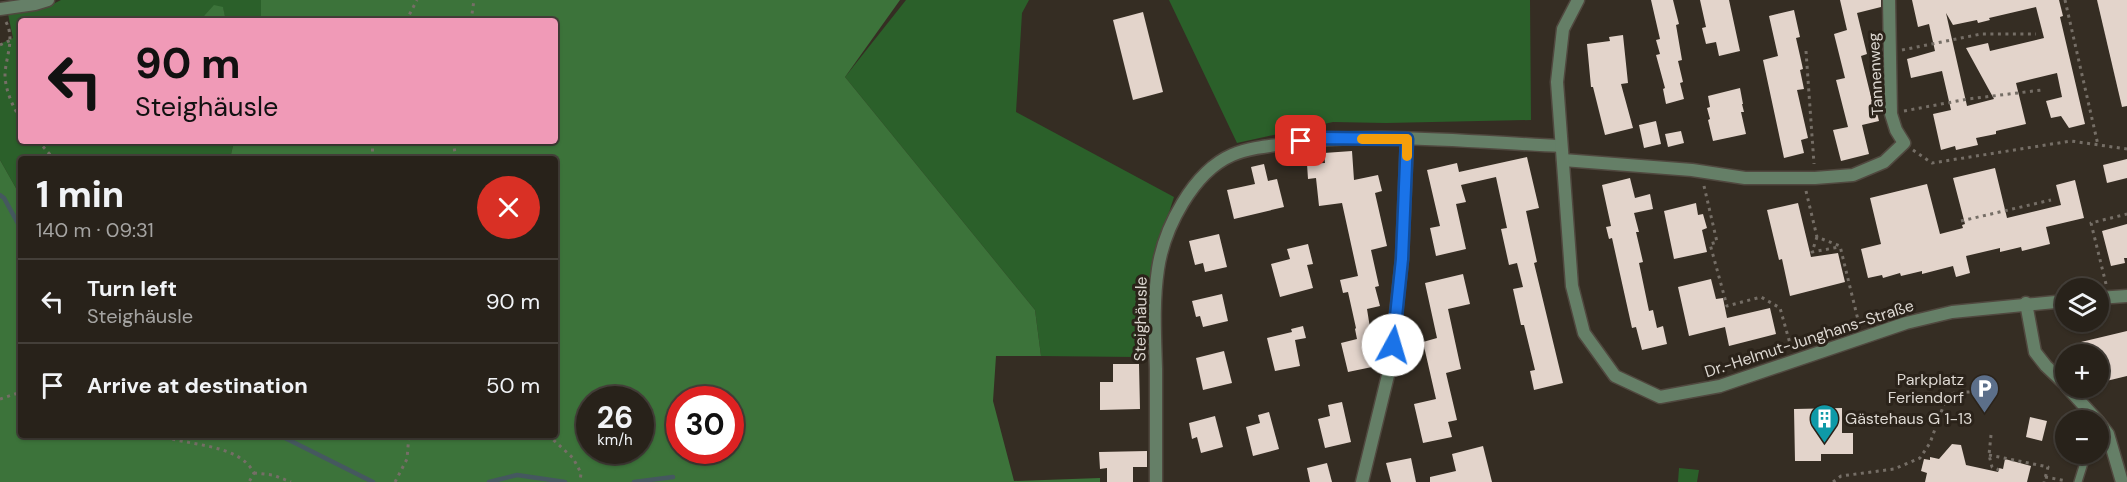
<!DOCTYPE html>
<meta charset="utf-8">
<style>
:root{--surface:#28221a;--page:#342f27;--text:#f1f3f6;--muted:#a5a4a2;--line:#443f39}
body{margin:0;font-family:"DM Sans",sans-serif;background:var(--page);color:var(--text);height:100vh;display:flex;flex-direction:column;font-size:22px;white-space:nowrap}
*{box-sizing:border-box;margin:0}
p{font-size:20px;color:var(--muted)}
.icon{flex:none;width:33px;height:33px;fill:none;stroke:currentColor;stroke-width:2;stroke-linecap:round;stroke-linejoin:round}
.map{position:relative;flex:1;overflow:hidden}
.drawer{position:absolute;left:18px;top:156px;width:540px;height:282px;display:flex;flex-direction:column;background:var(--surface);border-radius:6px;box-shadow:0 2px 4px #0004,0 0 0 2px var(--line)}
.drawer>*{flex:none}
.banner{position:absolute;left:18px;top:18px;width:540px;height:126px;border-radius:6px;box-shadow:0 2px 4px #0004,0 0 0 2px var(--line);background:#f09ab7;color:#111;overflow:hidden}
.fabs{position:absolute;left:2055px;top:278px;display:grid;gap:12px}
.fabs a{display:grid;place-items:center;width:54px;height:54px;border-radius:50%;background:var(--surface);box-shadow:0 2px 4px #0004,0 0 0 2px var(--line);font-size:30px}
.speed{position:absolute;left:576px;top:386px;display:flex;gap:12px;font-size:30px;font-weight:700;text-align:center}
.speed>*{display:grid;place-content:center;width:78px;height:78px;border-radius:50%;background:var(--surface);box-shadow:0 2px 4px #0004,0 0 0 2px var(--line);line-height:1}
.speed small{font-size:15px;font-weight:400}
.speed .limit{border:9px solid #d22;background:#fff;color:#111}
.pin{position:absolute;display:grid;place-items:center;width:51px;height:51px;color:#fff;margin:-26px;border-radius:12px;box-shadow:0 3px 9px #0006}
.me{position:absolute;width:66px;margin:-33px;rotate:6deg;stroke-linejoin:round;filter:drop-shadow(0 0 4px #0008)}
.turn{display:flex;align-items:center;gap:21px;height:126px;padding:0 18px;font-size:27px}
.turn .icon{width:78px;height:78px;stroke-width:2.5}
.turn b{display:block;font-size:42px;line-height:51px}
.round{display:grid;place-items:center;flex:none;width:63px;height:63px;border-radius:32px;background:var(--page)}
.head{display:flex;align-items:center;justify-content:space-between;height:102px;padding:0 18px}
h1{font-size:36px;font-weight:800;line-height:45px}
ul{padding:0;list-style:none}
li{display:flex;align-items:center;gap:18px;height:84px;padding:0 18px;border-top:2px solid var(--line)}
li div{flex:1}
li b{display:block;font-size:22px}
li em{font-style:normal}
.map>svg:first-child{display:block}
</style>
<div class="map">
<svg width="2127" height="482" viewBox="0 0 2127 482">
<rect width="100%" height="100%" fill="#352d23"/>
<g fill="#2b602a">
<polygon points="61,0 261,0 261,21 226,21 223,8 204,16 203,21 21,21 21,141 234,141 230,159 21,159 21,197 0,160 0,44 13,38 8,14 49,6"/>
<polygon points="906,0 1029,0 1022,13 1016,112 1174,197 1152,266 1135,357 1041,356 1035,310 845,77"/>
<polygon points="1169,0 1530,0 1531,120 1386,123 1333,122 1237,143"/>
<polygon points="1679,468 1699,470 1697,482 1678,482"/>
</g>
<g fill="#3c733a" fill-rule="evenodd">
<path d="M261,0h639l-55,77 190,233 6,46h-45l-3,45 21,80 86,-3v4h-1100v-322l21,37v238h534v-276h-325l4,-18h321v-120h-294zM590,399h50v51h-50zM680,399h50v51h-50z"/>
<polygon points="214,5 223,7 226,21 203,21 204,16"/>
</g>
<g fill="none" stroke-linecap="round" stroke-linejoin="round">
<g stroke="#45585f" stroke-width="4.5">
<polyline points="0,195 4,198 21,229"/>
<polyline points="279,435 373,482"/>
<polyline points="489,482 517,475 565,482"/>
<polyline points="634,482 673,477"/>
</g>
</g>
<g fill="#e3d4cb" fill-rule="evenodd">
<polygon points="1651,0 1673,0 1679,24 1676,25 1682,60 1678,61 1683,82 1680,83 1684,99 1666,104 1663,89 1665,88 1656,55 1660,54 1656,40 1660,39"/>
<polygon points="1700,0 1729,0 1740,51 1719,56 1716,42 1706,44 1702,28 1706,27"/>
<polygon points="1840,0 1881,0 1881,7 1857,13 1867,54 1861,56 1873,105 1875,105 1879,121 1862,125 1869,154 1841,161 1833,130 1848,127 1836,80 1845,78 1834,34 1847,30"/>
<path d="M1912,0h147l4,16 -3,1 25,107 -16,4 -8,-12 -10,2 -5,-17 16,-4 -5,-24 -41,10 10,41 -30,7v3l-20,4 2,7 -22,5 -1,-4 -14,4 -8,-36 18,-4 -9,-39 -31,7 -4,-19 28,-8 -6,-27 -11,3zM2036,7l8,31 -54,13 -2,-8 -22,5 28,51 -27,7 -21,-93 7,12 24,-5 1,3 12,-3 -1,-2z"/>
<polygon points="2097,0 2127,0 2127,106 2122,107"/>
<polygon points="1794,10 1800,37 1796,38 1803,69 1800,70 1804,89 1797,90 1808,138 1801,140 1804,153 1784,158 1763,60 1778,56 1769,16"/>
<polygon points="1143,12 1163,92 1133,100 1113,20"/>
<polygon points="1623,35 1628,83 1621,84 1633,128 1605,135 1593,87 1591,87 1587,44 1610,41 1609,37"/>
<polygon points="1740,88 1743,104 1742,104 1744,112 1741,112 1746,134 1713,141 1708,120 1710,119 1707,108 1710,107 1708,96"/>
<polygon points="1656,121 1661,144 1644,148 1639,125"/>
<polygon points="1681,131 1684,143 1668,147 1665,134"/>
<polygon points="1352,151 1354,180 1378,175 1382,191 1375,193 1387,246 1371,250 1379,286 1375,287 1380,306 1367,309 1374,353 1370,355 1372,367 1348,372 1341,343 1357,339 1355,329 1356,328 1348,292 1343,293 1340,280 1358,276 1342,203 1319,206 1316,178 1308,179 1307,164 1325,163 1324,153"/>
<polygon points="1527,157 1539,208 1526,211 1537,262 1534,263 1563,383 1534,390 1530,371 1535,370 1524,325 1521,325 1513,289 1523,287 1517,263 1509,265 1501,229 1507,228 1496,177 1461,185 1466,202 1456,204 1466,249 1436,256 1430,228 1440,226 1427,170 1457,163 1459,172"/>
<polygon points="2127,159 2127,178 2107,183 2103,165"/>
<polygon points="1264,164 1268,181 1277,179 1284,207 1234,219 1227,190 1255,184 1251,167"/>
<polygon points="1995,168 2007,218 2061,205 2056,185 2075,180 2084,218 2046,227 2050,244 2022,251 2021,247 2000,252 2000,248 1966,256 1970,273 1956,277 1953,266 1922,274 1922,271 1901,276 1900,273 1883,278 1882,275 1868,278 1861,249 1881,244 1870,198 1927,184 1940,234 1963,228 1962,225 1965,224 1953,178"/>
<polygon points="1630,178 1635,198 1650,194 1653,209 1634,213 1639,232 1636,232 1643,262 1639,263 1649,311 1653,310 1657,328 1663,326 1667,344 1642,350 1636,327 1632,328 1612,238 1609,239 1606,227 1611,226 1602,185"/>
<polygon points="1696,203 1698,215 1703,214 1707,228 1702,230 1707,252 1674,259 1664,211"/>
<polygon points="1798,203 1811,257 1838,253 1845,282 1790,296 1782,259 1779,260 1767,210"/>
<polygon points="2127,224 2127,258 2124,258 2125,263 2111,266 2102,231"/>
<polygon points="1219,234 1227,267 1205,272 1203,263 1195,265 1189,241"/>
<polygon points="1308,244 1313,264 1307,265 1313,288 1280,297 1271,264 1290,259 1287,249"/>
<polygon points="1463,274 1470,304 1448,309 1461,369 1446,373 1457,420 1448,422 1452,437 1423,443 1414,404 1436,399 1423,342 1437,338 1425,283"/>
<polygon points="1711,279 1716,299 1723,298 1727,318 1770,308 1776,334 1729,346 1725,327 1689,336 1678,287"/>
<polygon points="1222,294 1228,321 1203,327 1200,316 1196,317 1192,301"/>
<polygon points="1303,326 1306,338 1295,340 1300,366 1275,371 1267,338 1292,332 1291,329"/>
<polygon points="2127,331 2127,376 2098,383 2098,354 2084,354 2081,342"/>
<polygon points="1224,351 1232,383 1203,390 1196,358"/>
<polygon points="1113,364 1139,364 1140,409 1100,410 1100,382 1113,382"/>
<polygon points="1342,402 1351,442 1325,448 1318,419 1330,416 1328,405"/>
<polygon points="1842,408 1842,433 1853,433 1853,454 1821,454 1821,461 1795,461 1794,409"/>
<polygon points="1269,412 1279,449 1253,456 1246,427 1260,423 1258,415"/>
<polygon points="1215,416 1223,447 1201,453 1197,437 1192,439 1189,423"/>
<polygon points="2030,417 2047,421 2042,441 2026,437"/>
<polygon points="1952,444 1961,445 1966,465 1998,472 1999,468 2003,469 2005,459 2031,466 2027,482 1925,482 1927,473 1921,471 1924,459 1930,460 1930,457 1939,459"/>
<polygon points="1483,446 1492,482 1430,482 1430,477 1456,471 1452,454"/>
<polygon points="1147,451 1147,467 1133,467 1133,482 1107,482 1107,468 1100,469 1099,452"/>
<polygon points="1411,458 1416,482 1391,482 1386,463"/>
<polygon points="1327,463 1332,482 1310,482 1307,468"/>
</g>
<g fill="none" stroke-linecap="round" stroke-linejoin="round">
<defs>
<polyline id="service" points="2078,482 2087,453"/>
<g id="minor">
<polyline points="0,9 35,4 48,0"/>
<polyline points="1563,160 1692,170 1745,178 1815,178 1853,175 1884,162 1904,143 1896,130 1891,114 1889,0"/>
<polyline points="2026,303 2035,352 2046,366 2066,385"/>
<polyline points="2067,387 2097,420"/>
<polyline points="2098,421 2108,434 2122,482"/>
<path d="M1156,482c0,-38 0,-76 0,-113 -1,-34 -3,-67 2,-100 6,-41 35,-97 74,-114 16,-7 36,-9 53,-11 88,-13 187,-2 276,2"/>
<polyline points="1362,482 1390,367 1402,259 1407,139"/>
</g>
<g id="tertiary">
<polyline points="1578,0 1563,29 1557,82 1572,286 1584,333 1615,376 1660,397 1720,386 1906,323 1952,312 2066,301"/>
<polyline points="2098,298 2127,296"/>
</g>
</defs>
<use href="#service" stroke="#50483f" stroke-width="10"/>
<use href="#minor" stroke="#50483f" stroke-width="15"/>
<use href="#tertiary" stroke="#50483f" stroke-width="15"/>
<g stroke="#756e66" stroke-width="3" stroke-dasharray="3 4.5" stroke-linecap="butt">
<polyline points="2065,0 2098,145"/>
<polyline points="406,21 417,0"/>
<polyline points="471,21 474,0"/>
<path d="M6,22c9,17 0,34 -1,52 0,16 8,33 16,46"/>
<polyline points="0,45 11,40"/>
<polyline points="1902,50 1981,34 2036,34"/>
<polyline points="1806,51 1814,164"/>
<polyline points="1904,111 1968,99 2042,90"/>
<polyline points="38,141 54,159"/>
<polyline points="453,141 456,159"/>
<polyline points="1913,150 1932,163 2071,141 2127,149"/>
<polyline points="372,159 373,141"/>
<polyline points="1704,186 1717,242 1710,244 1727,306 1761,297 1780,308 1791,347"/>
<polyline points="1806,191 1817,237 1840,246 1859,324"/>
<polyline points="1961,221 2051,200"/>
<polyline points="1817,237 1812,252 1839,247"/>
<polyline points="2106,284 2091,223 2127,214"/>
<polyline points="0,399 21,392"/>
<path d="M158,435c29,11 81,8 96,38l-5,9"/>
<polyline points="548,435 573,458 581,473 580,482"/>
<polyline points="1991,435 1989,455 1992,467 1999,470"/>
<polyline points="1989,455 2048,467 2044,482"/>
<polyline points="254,473 273,475 291,482"/>
<polyline points="2045,477 2067,481"/>
<polyline points="395,482 407,459 409,435"/>
<polyline points="1833,482 1841,476 1894,469 1920,458 1930,443 1947,396 1957,392 1977,392"/>
</g>
<use href="#service" stroke="#657f67" stroke-width="7"/>
<use href="#minor" stroke="#657f67" stroke-width="12"/>
<use href="#tertiary" stroke="#657f67" stroke-width="12"/>
</g>
<g fill="none" stroke-linecap="round" stroke-linejoin="round">
<defs>
<polyline id="route" points="1301,141 1322,138 1407,139 1402,259 1393,345"/>
</defs>
<use href="#route" stroke="#114b97" stroke-width="15"/>
<use href="#route" stroke="#1a73e8" stroke-width="10"/>
<polyline stroke="#f59e0b" stroke-width="10" points="1362,139 1407,139 1407,156"/>
</g>
<defs>
<symbol id="parking-pin" viewBox="-11 -11 22 30"><path d="M0 17L-7.5 6A9.5 9.5 0 1 1 7.5 6Z" fill="#5c6f8a" stroke="#2b231a"/><path d="M-3.5-5.5H1a3.5 3.5 0 0 1 0 7H-1V5.5H-3.5ZM-1-3.4V-.6H.8a1.4 1.4 0 0 0 0-2.8Z" fill="#fff"/></symbol>
<symbol id="building-pin" viewBox="-11 -11 22 30"><path d="M0 17L-7.5 6A9.5 9.5 0 1 1 7.5 6Z" fill="#0f9aa8" stroke="#2b231a"/><path d="M-4-6H4V6H1V3H-1V6H-4ZM-2.5-4.3h1.7v1.8h-1.7ZM.8-4.3h1.7v1.8H.8ZM-2.5-1h1.7V.8h-1.7ZM.8-1h1.7V.8H.8Z" fill="#fff"/></symbol>
</defs>
<g fill-rule="evenodd">
<use href="#parking-pin" x="1968" y="372" width="33" height="45"/>
<use href="#building-pin" x="1808" y="402" width="33" height="45"/>
</g>
<g text-anchor="middle" stroke-width="6" stroke-linejoin="round" paint-order="stroke">
<g font-size="16" fill="#ddd8d2" stroke="#2b231a">
<text transform="translate(1875 74) rotate(-93)" y="6">Tannenweg</text>
<text transform="translate(1140 319) rotate(-89)" y="6">Steighäusle</text>
<text transform="translate(1809 338) rotate(-18)" y="6">Dr.-Helmut-Junghans-Straße</text>
</g>
<g font-size="16" fill="#ddd8d2" stroke="#2b231a" text-anchor="end">
<text x="1964" y="385">Parkplatz<tspan x="1964" dy="18">Feriendorf</tspan></text>
<text x="1845" y="424" text-anchor="start">Gästehaus G 1-13</text>
</g>
</g>
</svg>
<div class="fabs">
<a><svg class="icon" aria-label="layers" viewBox="0 0 24 24"><path d="M12 4l9 5-9 5-9-5zM3 14l9 5 9-5"/></svg></a>
<a>+</a>
<a>−</a>
</div>
<div class="speed"><div>26<small>km/h</small></div><div class="limit">30</div></div>
<div class="pin" style="left:1301px;top:141px;background:#d93025"><svg class="icon" aria-label="arrive" viewBox="0 0 24 24"><path d="M6 21V4h12l-3 4 3 4H6"/></svg></div>
<svg class="me" style="left:1393px;top:345px" viewBox="-20 -20 40 40"><circle r="19" fill="#fff"/><path d="M0-13L10 11 0 6-10 11z" fill="#1a73e8"/></svg>
<div class="banner">
<div class="turn"><svg class="icon" aria-label="left" viewBox="0 0 24 24"><path d="M17 20v-9H6M10 6l-5 5 5 5"/></svg><div><b>90 m</b>Steighäusle</div></div>
</div>
<section class="drawer">
<div class="head"><div><h1>1 min</h1><p>140 m · 09:31</p></div><a class="round" style="background:#d93025;color:#fff"><svg class="icon" aria-label="close" viewBox="0 0 24 24"><path d="M6 6l12 12M18 6L6 18"/></svg></a></div>
<ul>
<li><svg class="icon" aria-label="left" viewBox="0 0 24 24"><path d="M17 20v-9H6M10 6l-5 5 5 5"/></svg><div><b>Turn left</b><p>Steighäusle</p></div><em>90 m</em></li>
<li><svg class="icon" aria-label="arrive" viewBox="0 0 24 24"><path d="M6 21V4h12l-3 4 3 4H6"/></svg><div><b>Arrive at destination</b></div><em>50 m</em></li>
</ul>
</section>
</div>
